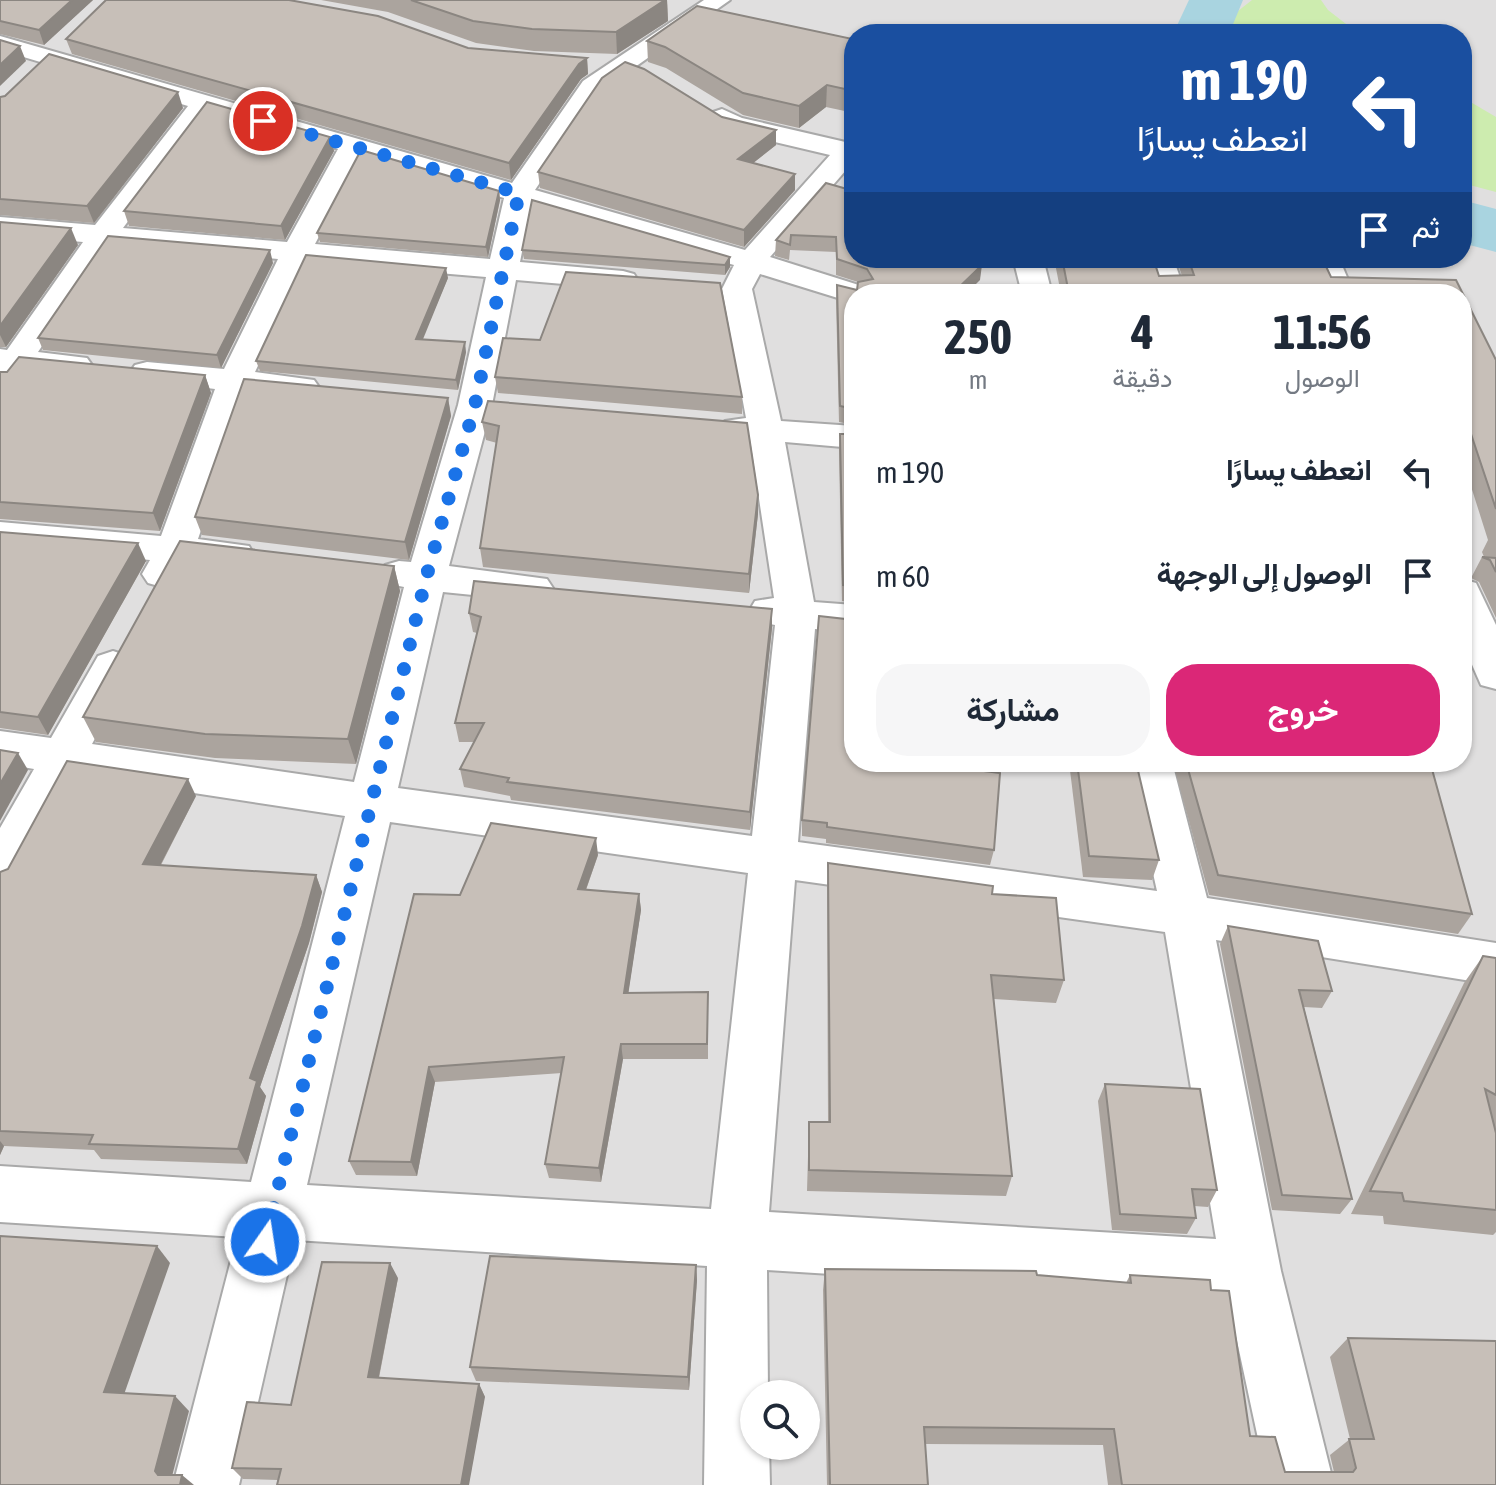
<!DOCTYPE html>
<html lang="ar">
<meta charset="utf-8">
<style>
:root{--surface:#fff;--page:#f6f6f7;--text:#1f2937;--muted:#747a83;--accent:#db2777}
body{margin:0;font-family:"Asap Condensed",Vazirmatn,sans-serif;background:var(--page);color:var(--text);direction:rtl;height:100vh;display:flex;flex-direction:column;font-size:30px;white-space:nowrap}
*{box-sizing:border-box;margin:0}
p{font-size:26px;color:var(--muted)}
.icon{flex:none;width:44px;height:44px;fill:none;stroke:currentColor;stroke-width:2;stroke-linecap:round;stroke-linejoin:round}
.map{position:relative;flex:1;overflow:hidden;direction:ltr}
.drawer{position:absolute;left:844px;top:284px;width:628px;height:488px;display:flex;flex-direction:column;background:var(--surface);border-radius:32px;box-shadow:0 2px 6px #0004;direction:rtl}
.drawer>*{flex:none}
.guide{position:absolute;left:844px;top:24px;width:628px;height:244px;border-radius:32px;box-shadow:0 2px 6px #0004;direction:rtl;background:#1a4fa0;color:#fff;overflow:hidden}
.controls{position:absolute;left:740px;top:1380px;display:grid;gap:16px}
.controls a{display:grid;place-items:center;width:80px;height:80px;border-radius:50%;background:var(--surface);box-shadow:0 2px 6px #0004;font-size:40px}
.pin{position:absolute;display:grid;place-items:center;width:68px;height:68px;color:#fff;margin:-34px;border:4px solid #fff;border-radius:50%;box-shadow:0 2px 8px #0007}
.me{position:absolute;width:88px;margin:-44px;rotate:13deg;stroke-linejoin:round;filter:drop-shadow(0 0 6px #0008)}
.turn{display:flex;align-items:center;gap:28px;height:168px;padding:0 32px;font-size:36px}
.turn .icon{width:104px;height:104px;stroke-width:2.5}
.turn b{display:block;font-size:56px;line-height:68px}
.then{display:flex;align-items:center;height:76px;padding:0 32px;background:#0003;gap:16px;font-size:30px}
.eta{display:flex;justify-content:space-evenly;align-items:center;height:136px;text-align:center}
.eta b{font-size:48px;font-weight:700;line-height:56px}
.button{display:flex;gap:16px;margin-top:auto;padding:16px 32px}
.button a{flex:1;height:92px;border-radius:32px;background:var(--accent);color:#fff;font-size:32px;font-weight:700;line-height:92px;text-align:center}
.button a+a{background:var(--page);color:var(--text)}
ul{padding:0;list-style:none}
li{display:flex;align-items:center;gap:24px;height:104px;padding:0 32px}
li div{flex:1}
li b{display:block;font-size:30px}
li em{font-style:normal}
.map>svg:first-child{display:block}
</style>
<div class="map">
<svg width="1496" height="1485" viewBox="0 0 1496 1485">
<rect width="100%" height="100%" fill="#f2efe9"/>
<path fill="#e0dfdf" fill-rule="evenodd" d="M0,0h1496v1485h-1496zM854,34h608v224h-608zM854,294h608v468h-608zM754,1394h52v52h-52z"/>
<g fill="#cdecaf">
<polygon points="1252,0 1321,0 1328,10 1359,34 1222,34 1238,11"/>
<polygon points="1462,97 1496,117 1496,192 1462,183"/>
</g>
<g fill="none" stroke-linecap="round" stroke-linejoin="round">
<g fill="#a9d4e0" fill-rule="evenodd">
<polygon points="1189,0 1243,0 1229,34 1173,34"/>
<polygon points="1462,200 1496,209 1496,252 1462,243"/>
</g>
<defs>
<g id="minor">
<path d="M704,0h26l-129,91 -66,99 210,60 85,-95 -106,-25 -15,-13 4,-5 9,-3 20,9 112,26v17l-84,96 95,30 4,7h-15v9l-94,-29 -8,15 29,132 73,5v22l-69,-6 29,160 40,3v28l-39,-4 -17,213 359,49 -29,-129h44l35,136 289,45v42l-280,-45 65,331 53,214h-66l-40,-186 -461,-29 1,124h-14v52h15l1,39h-66l3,-219 -412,-26 -56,245h-66l64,-248 -237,-15v-56l251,16 94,-366 -269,-41 -59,110 -17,5v-62l34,-59 -34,-6v-32l51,7 47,-82 15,-5 15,5 6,10 -42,78 262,38 50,-195 -19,-4 -6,-9 6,-9 14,-4 12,1 47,-157 28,-128 -179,-15 -52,110 59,8 5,7 -5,7 -12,3 -54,-5 -50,147 51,7 5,9 -5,9 -14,4 -48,-5 -11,20 -14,4 -14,-4 -6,-9 8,-14 -150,-14v-24l161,14 54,-147 -80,-10 -5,-7 5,-7 12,-3 77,7 54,-110 -167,-15 -73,108 49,6 5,7 -5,7 -12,3 -50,-4 -10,15 -15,2v-39l7,1 76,-108 -83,-7v-18l95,8 93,-119 -188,-56v-14l512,147 71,-102zM210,112l128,37 -51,93 -164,-14zM361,156l143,42 -14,61 -175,-15zM531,206l203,59 -12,24 24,129 -21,3 -5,7 5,7 25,4 24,159 -19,3 -6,10 6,10 20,4 -23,211 -354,-48 45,-196 90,9 14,-4 6,-9 -6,-9 -98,-13 43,-161 24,-125 107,9 11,-3 4,-6 -4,-6 -11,-3 -103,-9zM390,822l358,51 -37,336 -404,-24zM795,880l370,52 51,307 -447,-27z"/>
<polygon points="1013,258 1043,258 1052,294 1022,294"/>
<polygon points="1143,258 1173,258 1186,294 1156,294"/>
<polygon points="1309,258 1339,258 1354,294 1324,294"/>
<polygon points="1462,579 1476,583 1496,625 1496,689 1481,685 1462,642"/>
</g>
</defs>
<use href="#minor" stroke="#a9a9a9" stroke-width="4"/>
<use href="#minor" fill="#fff" fill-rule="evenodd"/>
</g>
<g fill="#aba49e">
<polygon points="0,0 93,0 44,45 0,34"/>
<polygon points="321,0 667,0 668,21 617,54 534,51 476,43 388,12"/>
<polygon points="854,37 854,113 826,107 799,128 743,115 666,68 648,62 647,41 852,39"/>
<polygon points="66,39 468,48 587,58 588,74 581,79 511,180 72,54"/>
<polygon points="0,97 183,108 94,223 0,215"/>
<polygon points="722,117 776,130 776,145 753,163 795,190 744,247 540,188 538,172"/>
<polygon points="330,137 334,151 285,240 129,226 124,211"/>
<polygon points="826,183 980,280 854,294 854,425 839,422 836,301 837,285 857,290 858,282 836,275 836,252 790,250 789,260 775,256 776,240"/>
<polygon points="499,191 500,200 488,257 320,242 317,233"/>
<polygon points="0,222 78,245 6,347 0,347"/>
<polygon points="522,250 730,257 730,267 725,275 524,259"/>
<polygon points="1054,258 1153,258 1159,276 1182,276 1176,258 1322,258 1331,277 1456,280 1496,360 1496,618 1479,582 1471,578 1470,612 1462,627 1462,555 1471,556 1471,578 1482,557 1484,557 1482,552 1488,540 1462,458 1462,294 1061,294"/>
<polygon points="273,263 221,368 43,350 38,338"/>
<polygon points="448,278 422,339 466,352 458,390 260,371 256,361"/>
<polygon points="0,372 205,375 211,393 160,531 0,519"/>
<polygon points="495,377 742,397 742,414 498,393"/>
<polygon points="448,398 451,416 409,560 202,535 195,517"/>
<polygon points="488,401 758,514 749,593 483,567 480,548 497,443 486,440 482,422"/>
<polygon points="840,434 854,434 854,603 842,601 839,450"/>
<polygon points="0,532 146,561 48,735 0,728"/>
<polygon points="394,566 400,591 356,764 215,758 96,742 83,717"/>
<polygon points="772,609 772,628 750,830 511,800 510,796 464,787 460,769 474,742 459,742 455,723 477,633 473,632 469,613"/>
<polygon points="1069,762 1136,762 1159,860 1152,880 1083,877"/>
<polygon points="1173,762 1430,762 1472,914 1458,934 1209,895"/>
<polygon points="944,766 994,850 990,865 826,843 826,839 802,836 802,820"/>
<polygon points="196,796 161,865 316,875 322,892 309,943 260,1087 266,1096 247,1164 101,1159 94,1150 4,1146 0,1155 0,872"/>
<polygon points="598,855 586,890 639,894 641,910 628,993 708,992 708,1059 623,1059 601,1182 549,1178 545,1164 562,1073 435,1082 417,1176 356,1175 349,1161 460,895"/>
<polygon points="828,863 992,894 1064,980 1056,1003 994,999 1012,1176 1006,1196 807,1191 809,1122 828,1122 827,887"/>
<polygon points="1228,926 1332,991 1322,1008 1304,1007 1352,1199 1340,1214 1272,1210 1220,944"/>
<polygon points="1483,956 1496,958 1496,1232 1493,1235 1384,1224 1383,1216 1351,1214 1464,983"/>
<polygon points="1105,1084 1217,1190 1208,1207 1194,1206 1196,1218 1187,1234 1112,1230 1098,1101"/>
<polygon points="696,1265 697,1280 689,1390 476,1381 470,1367"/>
<polygon points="825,1269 1037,1275 1126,1283 1130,1275 1211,1290 1250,1436 1285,1472 1334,1472 1330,1455 1350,1439 1330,1357 1348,1338 1496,1485 1108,1485 1103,1445 925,1444 928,1485 827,1485 823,1290"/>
<polygon points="398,1278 379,1378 479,1384 485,1397 278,1480 243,1479 232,1468 291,1405"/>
</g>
<g fill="#8b8681">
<polygon points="72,0 93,0 44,45 39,30"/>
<polygon points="665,0 667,0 668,21 617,54 616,32"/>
<polygon points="20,46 26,61 0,86 0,65"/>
<polygon points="587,58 588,74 581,79 511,180 509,163 579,64"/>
<polygon points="827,85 826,107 799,128 799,106"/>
<polygon points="178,92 183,108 94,223 87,206"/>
<polygon points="776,130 776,145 738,175 738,159"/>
<polygon points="330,137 334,151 285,240 281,226"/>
<polygon points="795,174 795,190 744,247 744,230"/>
<polygon points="499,191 500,200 488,257 486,247"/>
<polygon points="71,228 78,245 6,347 0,335 0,326"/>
<polygon points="270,250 273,263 221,368 217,355"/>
<polygon points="730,257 730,267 725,275 725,265"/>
<polygon points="982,265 980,280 966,294 952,294"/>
<polygon points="446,268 448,278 419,349 416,339"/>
<polygon points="465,342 466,352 458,390 456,380"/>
<polygon points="205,375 211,393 160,531 153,513"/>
<polygon points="448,398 451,416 409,560 405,542"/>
<polygon points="758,495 758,514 749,593 749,574"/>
<polygon points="138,543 146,561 48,735 38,717"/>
<polygon points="394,566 400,591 356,764 348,739"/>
<polygon points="772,609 772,628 750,830 750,812"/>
<polygon points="18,753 28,770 0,821 0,784"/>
<polygon points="188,779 196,796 152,881 143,864"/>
<polygon points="596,838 598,855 580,906 578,889"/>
<polygon points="316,875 322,892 309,943 260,1087 266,1096 247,1164 238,1149 250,1078"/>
<polygon points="639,894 641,910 626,1009 624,993"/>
<polygon points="621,1044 623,1059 601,1182 599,1168"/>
<polygon points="429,1067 435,1082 417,1176 411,1162"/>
<polygon points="0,1141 4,1146 0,1155"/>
<polygon points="157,1246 170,1263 120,1406 104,1392"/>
<polygon points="390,1263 398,1278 376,1391 368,1377"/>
<polygon points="696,1265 697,1280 689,1390 688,1377"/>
<polygon points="479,1384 485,1397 469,1485 461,1485"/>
<polygon points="175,1396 189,1411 170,1484 158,1475 155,1471"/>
<polygon points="182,1475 194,1485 180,1485"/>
</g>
<g fill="#c7bfb8" stroke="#8b8681" stroke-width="2">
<polygon points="0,0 72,0 39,30 0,21"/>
<polygon points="106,0 289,0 378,16 468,48 587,58 579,64 509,163 66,39"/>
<polygon points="411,0 665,0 616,32 532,29 473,21"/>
<polygon points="697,6 852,39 854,37 854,91 827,85 799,106 743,93 665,47 647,41"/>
<polygon points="0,40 20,46 0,65"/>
<polygon points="49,54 178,92 87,206 0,199 0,97 5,96"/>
<polygon points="625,62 644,69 722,117 776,130 738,159 795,174 744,230 538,172 602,78"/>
<polygon points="207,102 330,137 281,226 124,211"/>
<polygon points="361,150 499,191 486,247 317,233"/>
<polygon points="826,183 854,191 854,258 983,258 982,265 952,294 854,294 854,409 840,406 837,285 857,290 858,282 873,279 867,269 837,259 836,237 791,235 790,245 776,240"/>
<polygon points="532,200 730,257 725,265 522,250"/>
<polygon points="0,222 71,228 0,326"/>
<polygon points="108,236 270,250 217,355 38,338"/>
<polygon points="306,255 446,268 416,339 465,342 456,380 256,361"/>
<polygon points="1062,258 1153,258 1159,276 1194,275 1188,258 1322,258 1331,277 1456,280 1496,360 1496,509 1462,407 1462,294 1069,294"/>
<polygon points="566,272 720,283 742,397 495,377 503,338 540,340"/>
<polygon points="19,357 205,375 153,513 0,502 0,372 7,372"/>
<polygon points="244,379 448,398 405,542 195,517"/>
<polygon points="488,401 747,423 758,495 749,574 480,548 499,426 482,422"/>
<polygon points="840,434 854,434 854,586 843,585"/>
<polygon points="0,532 138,543 38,717 0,712"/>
<polygon points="180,541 394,566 348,739 205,734 83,717"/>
<polygon points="1462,555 1471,556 1470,612 1462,611"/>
<polygon points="1482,557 1496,558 1496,572 1490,560"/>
<polygon points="474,581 772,609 750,812 507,782 509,778 460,769 484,723 455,723 481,617 469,613"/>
<polygon points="819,616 854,620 854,762 944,762 944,766 1000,773 994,850 827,827 827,823 802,820"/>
<polygon points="0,750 18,753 0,784"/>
<polygon points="67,761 188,779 143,864 316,875 302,926 250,1078 257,1081 238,1149 89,1144 93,1135 0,1131 0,872 8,869"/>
<polygon points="1077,762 1136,762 1159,860 1089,856"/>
<polygon points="1186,762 1430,762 1472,914 1218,875"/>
<polygon points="491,823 596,838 578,889 639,894 624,993 708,992 707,1044 621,1044 599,1168 545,1164 564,1057 429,1067 411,1162 349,1161 414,894 460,895"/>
<polygon points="828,863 993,886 992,894 1056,898 1064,980 991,975 1012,1176 809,1170 809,1122 830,1122"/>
<polygon points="1228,926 1318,941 1332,991 1299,990 1352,1199 1282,1195"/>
<polygon points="1483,956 1496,958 1496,1095 1485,1089 1496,1133 1496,1210 1404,1201 1402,1193 1370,1191"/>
<polygon points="1105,1084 1200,1089 1217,1190 1192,1189 1196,1218 1120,1214"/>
<polygon points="0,1236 157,1246 104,1392 175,1396 155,1471 158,1475 182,1475 180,1485 0,1485"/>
<polygon points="490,1256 696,1265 688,1377 470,1367"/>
<polygon points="322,1262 390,1263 368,1377 479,1384 461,1485 277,1485 281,1469 232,1468 247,1402 291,1405"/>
<polygon points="825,1269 1036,1271 1037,1275 1131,1283 1130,1275 1210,1280 1211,1290 1229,1291 1250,1436 1275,1437 1285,1472 1353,1472 1356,1468 1349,1439 1374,1439 1348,1338 1496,1341 1496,1485 1122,1485 1114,1429 924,1427 928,1485 830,1485"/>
</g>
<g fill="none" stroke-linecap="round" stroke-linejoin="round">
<polyline stroke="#1a73e8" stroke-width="14" stroke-dasharray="0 25.2" points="263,121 519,193 475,405 426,578 265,1242"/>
</g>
</svg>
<div class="controls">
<a><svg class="icon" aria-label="search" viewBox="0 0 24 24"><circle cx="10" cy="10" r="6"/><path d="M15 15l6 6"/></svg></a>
</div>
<div class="pin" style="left:263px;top:121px;background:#d93025"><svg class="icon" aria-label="arrive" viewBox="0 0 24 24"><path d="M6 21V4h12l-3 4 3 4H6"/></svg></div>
<svg class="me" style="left:265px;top:1242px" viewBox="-20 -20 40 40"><circle r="17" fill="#1a73e8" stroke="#fff" stroke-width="3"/><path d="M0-11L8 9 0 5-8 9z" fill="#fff"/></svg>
<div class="guide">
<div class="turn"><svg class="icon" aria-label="left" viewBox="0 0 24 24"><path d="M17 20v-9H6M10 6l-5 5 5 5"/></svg><div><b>190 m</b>انعطف يسارًا</div></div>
<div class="then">ثم<svg class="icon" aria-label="arrive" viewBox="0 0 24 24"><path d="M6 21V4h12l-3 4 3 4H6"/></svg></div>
</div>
<section class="drawer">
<div class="eta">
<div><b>11:56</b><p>الوصول</p></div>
<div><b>4</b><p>دقيقة</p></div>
<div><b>250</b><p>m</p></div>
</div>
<ul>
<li><svg class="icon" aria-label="left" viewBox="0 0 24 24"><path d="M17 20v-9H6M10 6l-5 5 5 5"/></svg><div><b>انعطف يسارًا</b></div><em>190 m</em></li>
<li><svg class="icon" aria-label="arrive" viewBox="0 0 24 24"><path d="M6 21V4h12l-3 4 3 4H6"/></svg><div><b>الوصول إلى الوجهة</b></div><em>60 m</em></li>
</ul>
<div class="button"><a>خروج</a><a>مشاركة</a></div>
</section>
</div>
